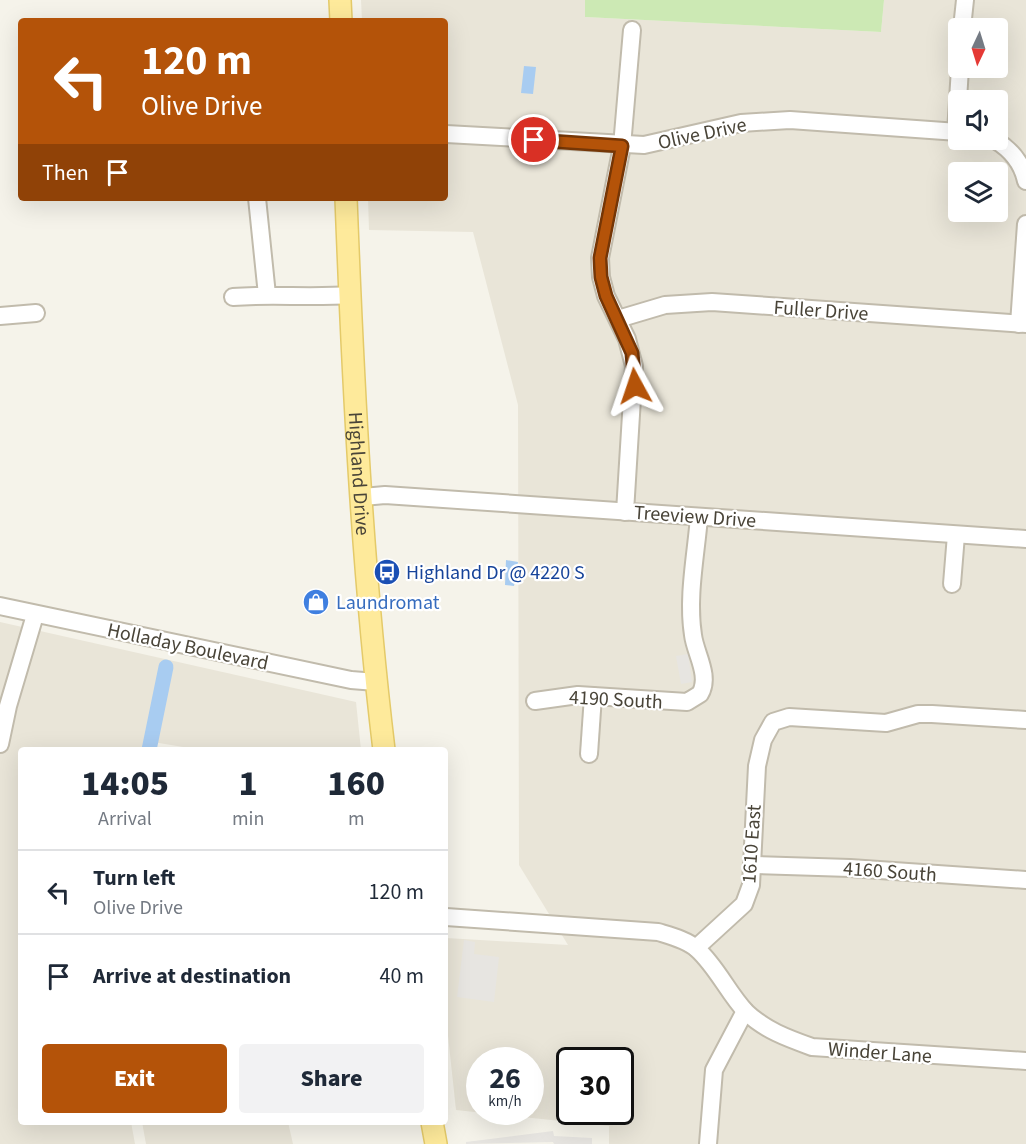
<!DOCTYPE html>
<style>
:root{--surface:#fff;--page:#f2f2f3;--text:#1f2937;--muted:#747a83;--line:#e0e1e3;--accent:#b45309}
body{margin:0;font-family:"Source Sans 3",sans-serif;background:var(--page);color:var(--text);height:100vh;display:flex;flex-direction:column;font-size:22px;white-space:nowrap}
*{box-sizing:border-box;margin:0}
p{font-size:20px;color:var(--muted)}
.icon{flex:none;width:33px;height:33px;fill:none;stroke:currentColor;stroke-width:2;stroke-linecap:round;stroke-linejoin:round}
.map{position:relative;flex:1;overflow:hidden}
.drawer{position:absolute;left:18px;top:747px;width:430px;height:378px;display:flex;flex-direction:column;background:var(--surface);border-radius:6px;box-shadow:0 6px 24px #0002}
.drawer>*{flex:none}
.top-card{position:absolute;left:18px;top:18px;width:430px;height:183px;border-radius:6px;box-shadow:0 6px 24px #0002;background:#b45309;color:#fff;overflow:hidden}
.needle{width:39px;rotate:184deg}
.fabs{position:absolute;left:948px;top:18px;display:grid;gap:12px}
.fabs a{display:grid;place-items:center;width:60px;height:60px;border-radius:6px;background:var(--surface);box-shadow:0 6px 24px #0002;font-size:30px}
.speed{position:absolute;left:466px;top:1047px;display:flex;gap:12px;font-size:30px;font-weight:700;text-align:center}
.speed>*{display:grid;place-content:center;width:78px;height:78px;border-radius:50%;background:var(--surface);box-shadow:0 6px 24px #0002;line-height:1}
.speed small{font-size:15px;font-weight:400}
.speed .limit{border:3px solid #111;border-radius:9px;background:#fff;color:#111}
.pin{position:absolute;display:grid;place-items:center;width:51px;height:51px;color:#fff;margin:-26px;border:3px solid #fff;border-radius:50%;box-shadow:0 2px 6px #0007}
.me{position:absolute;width:66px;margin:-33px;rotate:355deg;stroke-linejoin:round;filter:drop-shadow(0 0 4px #0008)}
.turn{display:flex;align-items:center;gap:21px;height:126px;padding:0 24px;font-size:27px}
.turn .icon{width:78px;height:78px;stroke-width:2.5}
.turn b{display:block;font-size:42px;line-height:51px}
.then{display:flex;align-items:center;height:57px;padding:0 24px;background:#0003;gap:12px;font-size:22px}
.eta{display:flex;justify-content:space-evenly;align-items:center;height:102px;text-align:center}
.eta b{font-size:36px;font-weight:800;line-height:42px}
.cta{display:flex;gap:12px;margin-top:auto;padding:12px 24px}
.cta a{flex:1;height:69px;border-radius:6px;background:var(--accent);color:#fff;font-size:24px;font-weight:800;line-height:69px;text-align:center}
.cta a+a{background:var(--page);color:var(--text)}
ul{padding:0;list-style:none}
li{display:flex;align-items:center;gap:18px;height:84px;padding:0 24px;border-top:2px solid var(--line)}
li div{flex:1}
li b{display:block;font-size:22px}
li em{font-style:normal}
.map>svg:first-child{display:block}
</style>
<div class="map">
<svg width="1026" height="1144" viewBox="0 0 1026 1144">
<rect width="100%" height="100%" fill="#f5f3ea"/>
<g fill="#e9e5d8" fill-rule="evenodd">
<path d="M361,0h224v17l296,15 3,-32h142v1144h-417v-18l-153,-16 -10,-93v-79l122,7 -49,-80 -1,-460 -45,-173 -104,-2 -1,-32h78v-177h-84zM958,28h40v40h-40zM958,100h40v40h-40zM958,172h40v40h-40zM480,1060h51v52h-51zM570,1060h51v52h-51z"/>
<polygon points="0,622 356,702 361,750 201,750 147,741 146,750 21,750 21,1122 131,1122 135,1144 0,1144"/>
<polygon points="142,1122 288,1122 293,1144 146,1144"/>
</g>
<polygon fill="#cce9b4" points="585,0 884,0 881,32 585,17"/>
<g fill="#e7e5e1">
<polygon points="688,654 692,682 681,684 676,656"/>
<polygon points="464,940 475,942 474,954 499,957 494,1002 457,997"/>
<polygon points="553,1131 554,1136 592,1138 592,1144 554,1144 553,1142 466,1144 466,1142"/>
</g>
<g fill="#a8ccf1">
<polygon points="524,66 536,67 533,94 521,93"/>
<polygon points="506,560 518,562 514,586 505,585"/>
</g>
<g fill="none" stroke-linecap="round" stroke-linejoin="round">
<polyline stroke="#a8ccf1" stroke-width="15" points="149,750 166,667"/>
<defs>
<g id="minor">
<polyline points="962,28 965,0"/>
<polyline points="956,132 960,68"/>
<polyline points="446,134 644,145 741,123 790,120 958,132"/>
<path d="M995,140c15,9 27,23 31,41"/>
<polyline points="257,198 267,295"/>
<path d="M233,297c39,-3 78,1 118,-2"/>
<polyline points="0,316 36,313"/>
<polyline points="618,319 665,305 712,302 1026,324"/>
<polyline points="1019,324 1026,224"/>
<polyline points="363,497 385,495 1026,539"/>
<polyline points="625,512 634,366 627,339 606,296 601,277 600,258 622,146 632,30"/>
<polyline points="952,584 956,535"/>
<polyline points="0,606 351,680 376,682"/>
<path d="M535,701l43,-6 109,7 13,-8c11,-18 -5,-41 -7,-59 -6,-38 3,-80 6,-118"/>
<polyline points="0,744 8,706 35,615"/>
<polyline points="589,754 593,696"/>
<polyline points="754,865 850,868 1026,880"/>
<path d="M446,917l212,15c13,4 29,8 39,17 20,18 31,44 49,63 19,18 41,26 66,35l214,14"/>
<polyline points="696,948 744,904 751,885 757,766 763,740 773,722 789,717 886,723 918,714 932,714 1026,720"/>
<polyline points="708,1144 714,1070 745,1011"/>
</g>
<g id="major">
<polyline points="340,0 341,21"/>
<path id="s1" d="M346,198c7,184 16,369 38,552"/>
<polyline points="432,1122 436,1144"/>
</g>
</defs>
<use href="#minor" stroke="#c1bbac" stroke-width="20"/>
<use href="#major" stroke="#e4ca69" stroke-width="24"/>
<use href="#minor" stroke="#fff" stroke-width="16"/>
<use href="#major" stroke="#feea9b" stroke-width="21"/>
</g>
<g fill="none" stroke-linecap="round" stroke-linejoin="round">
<defs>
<polyline id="route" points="534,140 622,146 600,258 601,277 606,296 632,353 635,386"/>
</defs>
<use href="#route" stroke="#753606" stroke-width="15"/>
<use href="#route" stroke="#b45309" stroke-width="10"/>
</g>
<defs>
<symbol id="bus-disc" viewBox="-11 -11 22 22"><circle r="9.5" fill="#1a4fb4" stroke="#fff"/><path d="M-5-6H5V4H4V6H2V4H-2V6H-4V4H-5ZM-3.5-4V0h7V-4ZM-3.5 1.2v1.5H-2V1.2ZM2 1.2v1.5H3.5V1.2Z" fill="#fff"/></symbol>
<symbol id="shop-disc" viewBox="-11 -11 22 22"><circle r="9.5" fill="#3f7fe0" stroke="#fff"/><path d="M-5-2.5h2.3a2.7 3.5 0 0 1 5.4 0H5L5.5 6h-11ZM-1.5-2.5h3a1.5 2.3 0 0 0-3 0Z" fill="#fff"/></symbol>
</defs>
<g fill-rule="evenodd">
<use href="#bus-disc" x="372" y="557" width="30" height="30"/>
<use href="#shop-disc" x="301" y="587" width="30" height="30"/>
</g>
<g text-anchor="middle" stroke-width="4.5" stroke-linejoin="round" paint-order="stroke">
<g font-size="20" fill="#494438" stroke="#fff">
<text transform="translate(702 133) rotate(-12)" y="7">Olive Drive</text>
<text transform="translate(821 310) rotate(4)" y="7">Fuller Drive</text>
<text dy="7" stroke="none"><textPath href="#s1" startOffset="276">Highland Drive</textPath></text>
<text transform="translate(695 516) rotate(4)" y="7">Treeview Drive</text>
<text transform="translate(188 646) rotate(12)" y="7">Holladay Boulevard</text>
<text transform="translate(616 699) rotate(3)" y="7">4190 South</text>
<text transform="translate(751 844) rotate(-86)" y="7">1610 East</text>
<text transform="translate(890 871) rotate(4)" y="7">4160 South</text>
<text transform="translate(880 1052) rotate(4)" y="7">Winder Lane</text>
</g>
<g font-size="20" fill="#164399" stroke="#fff" text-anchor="start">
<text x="406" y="579">Highland Dr @ 4220 S</text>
</g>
<g font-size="20" fill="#366cbe" stroke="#fff" text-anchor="start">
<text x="336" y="609">Laundromat</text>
</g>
</g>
</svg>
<div class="fabs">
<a><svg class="needle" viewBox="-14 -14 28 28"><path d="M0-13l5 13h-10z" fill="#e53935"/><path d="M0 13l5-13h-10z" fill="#747a83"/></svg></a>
<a><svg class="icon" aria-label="sound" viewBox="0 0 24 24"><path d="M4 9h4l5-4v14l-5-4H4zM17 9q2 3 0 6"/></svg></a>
<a><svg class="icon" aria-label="layers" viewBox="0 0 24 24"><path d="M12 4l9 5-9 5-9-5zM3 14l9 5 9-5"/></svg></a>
</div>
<div class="speed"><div>26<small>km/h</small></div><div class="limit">30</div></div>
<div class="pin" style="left:534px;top:140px;background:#d93025"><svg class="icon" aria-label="arrive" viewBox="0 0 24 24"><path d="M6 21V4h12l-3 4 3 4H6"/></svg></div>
<svg class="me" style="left:635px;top:386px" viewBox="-20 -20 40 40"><path d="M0-17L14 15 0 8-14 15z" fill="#b45309" stroke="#fff" stroke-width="4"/></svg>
<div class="top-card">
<div class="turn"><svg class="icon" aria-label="left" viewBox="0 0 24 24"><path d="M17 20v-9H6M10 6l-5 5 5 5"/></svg><div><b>120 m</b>Olive Drive</div></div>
<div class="then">Then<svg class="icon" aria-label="arrive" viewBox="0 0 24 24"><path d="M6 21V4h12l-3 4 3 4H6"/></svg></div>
</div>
<section class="drawer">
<div class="eta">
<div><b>14:05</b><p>Arrival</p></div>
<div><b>1</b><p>min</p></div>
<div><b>160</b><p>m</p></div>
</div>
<ul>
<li><svg class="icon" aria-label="left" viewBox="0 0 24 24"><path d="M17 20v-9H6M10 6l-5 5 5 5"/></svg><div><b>Turn left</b><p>Olive Drive</p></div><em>120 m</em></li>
<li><svg class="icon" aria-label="arrive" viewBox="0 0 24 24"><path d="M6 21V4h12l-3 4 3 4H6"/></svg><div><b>Arrive at destination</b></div><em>40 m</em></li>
</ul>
<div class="cta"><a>Exit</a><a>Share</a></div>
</section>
</div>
